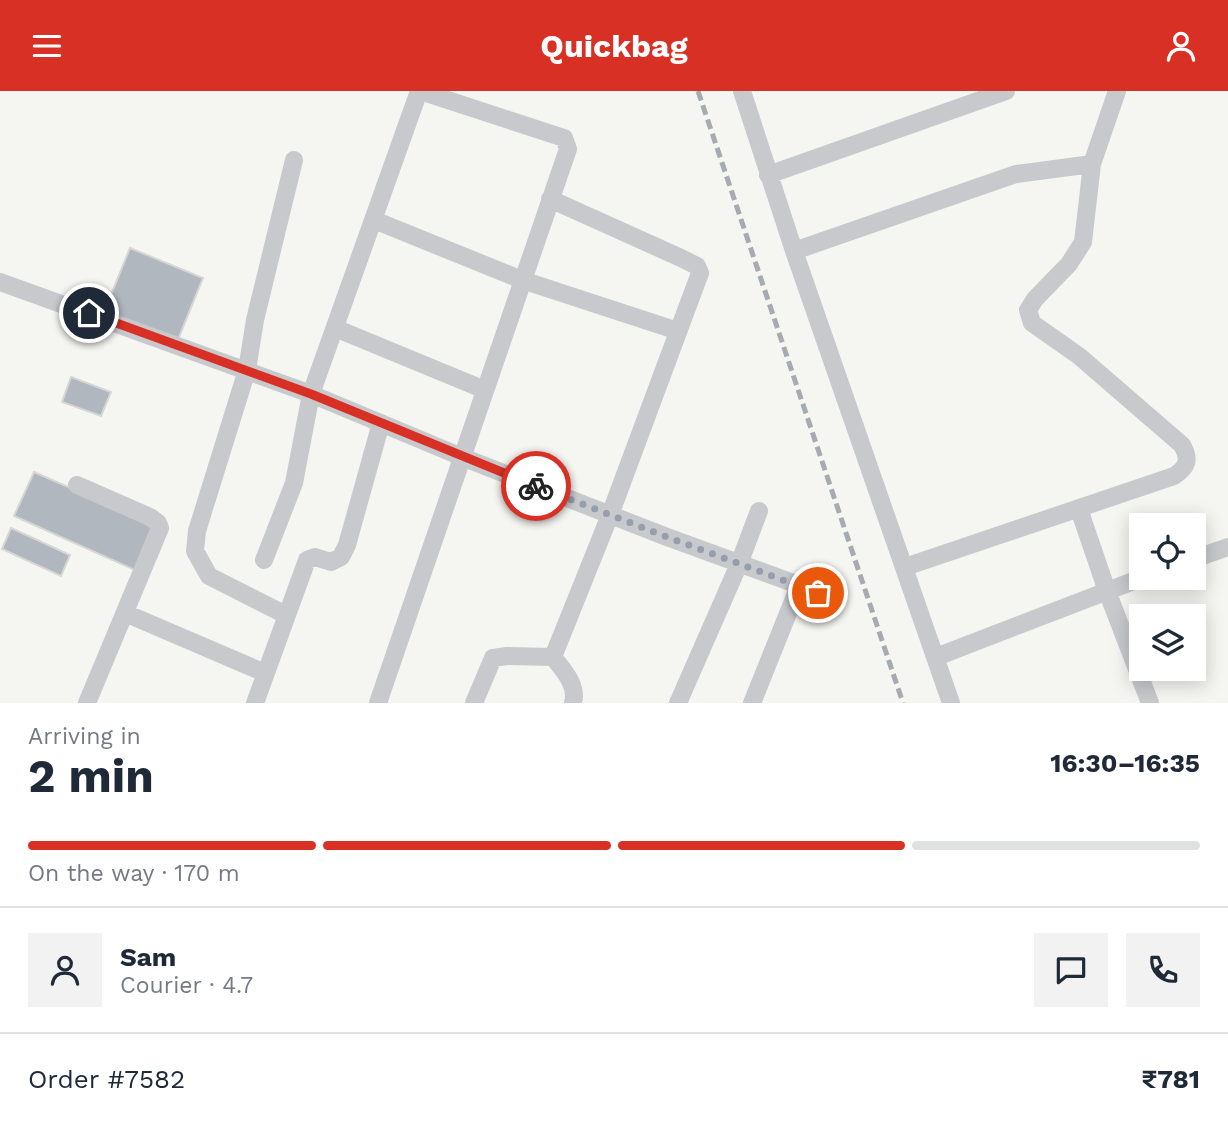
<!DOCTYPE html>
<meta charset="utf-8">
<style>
:root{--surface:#fff;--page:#f2f2f3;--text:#1f2937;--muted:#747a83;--line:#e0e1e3;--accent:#d93025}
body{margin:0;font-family:"Work Sans",sans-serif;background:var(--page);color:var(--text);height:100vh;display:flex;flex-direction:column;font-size:26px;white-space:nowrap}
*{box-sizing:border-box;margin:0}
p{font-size:23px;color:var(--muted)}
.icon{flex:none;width:38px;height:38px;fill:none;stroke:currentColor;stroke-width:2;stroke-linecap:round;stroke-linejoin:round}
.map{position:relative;height:612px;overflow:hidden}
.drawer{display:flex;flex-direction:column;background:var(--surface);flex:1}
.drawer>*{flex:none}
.tools{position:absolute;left:1129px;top:422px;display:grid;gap:14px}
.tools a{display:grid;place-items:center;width:77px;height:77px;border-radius:0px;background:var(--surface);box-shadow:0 4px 18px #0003;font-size:35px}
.pin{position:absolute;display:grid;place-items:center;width:60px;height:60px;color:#fff;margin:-30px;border:4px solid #fff;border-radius:50%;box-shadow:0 2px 7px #0007}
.courier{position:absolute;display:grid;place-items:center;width:70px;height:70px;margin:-35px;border:5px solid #d93025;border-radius:50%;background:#fff;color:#222;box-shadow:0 2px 9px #0007}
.headline em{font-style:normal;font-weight:700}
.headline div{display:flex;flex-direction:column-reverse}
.headline{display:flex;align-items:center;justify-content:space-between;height:119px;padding:0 28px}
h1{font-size:46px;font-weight:700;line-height:52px}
.bar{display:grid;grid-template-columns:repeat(4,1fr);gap:10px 7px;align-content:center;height:84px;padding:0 28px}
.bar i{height:9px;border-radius:5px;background:var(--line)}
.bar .on{background:var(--accent)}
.bar p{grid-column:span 4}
.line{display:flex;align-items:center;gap:18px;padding:0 28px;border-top:2px solid var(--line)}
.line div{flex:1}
.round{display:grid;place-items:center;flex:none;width:74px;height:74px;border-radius:0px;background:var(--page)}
header{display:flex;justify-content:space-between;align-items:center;height:91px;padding:0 28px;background:var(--accent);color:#fff;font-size:32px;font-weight:700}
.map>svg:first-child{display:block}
.building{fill:#b1b7be;stroke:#d6d7d4;stroke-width:2}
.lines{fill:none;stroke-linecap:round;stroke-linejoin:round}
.minor{stroke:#c7c9cd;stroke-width:18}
.rail{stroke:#a6aab1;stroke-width:5;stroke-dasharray:10 5;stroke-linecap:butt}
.done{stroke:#959eab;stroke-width:7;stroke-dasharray:0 12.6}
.route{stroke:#d93025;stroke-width:9}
</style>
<header><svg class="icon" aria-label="menu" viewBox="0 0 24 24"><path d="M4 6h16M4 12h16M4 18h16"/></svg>Quickbag<svg class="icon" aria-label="person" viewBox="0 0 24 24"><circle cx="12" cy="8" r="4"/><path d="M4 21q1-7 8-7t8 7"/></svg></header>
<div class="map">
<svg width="1228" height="612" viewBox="0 0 1228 612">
<rect width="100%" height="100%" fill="#f5f6f1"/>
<path class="building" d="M130,157l73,30 -26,64 -73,-30z
M71,286l40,15 -10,24 -39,-14z
M34,381l123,54 -20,45 -123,-55z
M11,437l59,27 -9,21 -59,-27z"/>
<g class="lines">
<path class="minor" d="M742,0l52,160 157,452
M768,84l238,-84
M550,108l131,59 16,8 3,7 -90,242 -57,142
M374,129l148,60 156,51
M794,160l222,-77 76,-10
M0,191l311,112 151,63 205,80 170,62
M335,237l150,62
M77,394l73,32 8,6 2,5 -73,175
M1079,418l28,82 43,112
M1194,468l34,-12
M264,469l30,-77 17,-89 108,-303
M905,476l269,-91c14,-9 16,-17 8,-31l-103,-89 -47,-33 -4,-13 7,-11 34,-35 14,-22 9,-78 25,-73
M125,522l140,60
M286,524l-77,-39 -14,-25 2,-20 50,-161 8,-50 39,-160
M936,566l208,-80
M255,612l52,-143 8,-3 16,5 10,-5 6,-12 34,-122
M378,612l190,-554 -4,-11 -144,-47
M474,612l19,-45 14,-2 46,1c10,13 25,28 20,46
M678,612l61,-139 20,-53
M752,612l47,-117"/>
<path class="rail" d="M698,0l205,612"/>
</g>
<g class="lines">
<path class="done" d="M536,395l131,51 151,56"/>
<path class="route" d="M89,222l222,81 225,92"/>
</g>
</svg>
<div class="tools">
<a><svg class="icon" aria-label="locate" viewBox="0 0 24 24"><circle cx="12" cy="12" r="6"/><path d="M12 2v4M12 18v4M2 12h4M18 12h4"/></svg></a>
<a><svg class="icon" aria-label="layers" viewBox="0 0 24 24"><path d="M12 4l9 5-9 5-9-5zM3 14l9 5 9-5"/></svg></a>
</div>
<div class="pin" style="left:818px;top:502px;background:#ea580c"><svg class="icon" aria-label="bag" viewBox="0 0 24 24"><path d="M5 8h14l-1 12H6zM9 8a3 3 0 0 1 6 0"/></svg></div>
<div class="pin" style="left:89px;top:222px;background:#1f2937"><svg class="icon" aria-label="home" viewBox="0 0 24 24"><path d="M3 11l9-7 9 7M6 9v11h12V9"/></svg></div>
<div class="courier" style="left:536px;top:395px"><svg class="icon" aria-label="bike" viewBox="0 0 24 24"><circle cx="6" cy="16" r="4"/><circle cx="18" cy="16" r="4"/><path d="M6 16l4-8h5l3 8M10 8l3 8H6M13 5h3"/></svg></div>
</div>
<section class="drawer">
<div class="headline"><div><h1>2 min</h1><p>Arriving in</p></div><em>16:30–16:35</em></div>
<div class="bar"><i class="on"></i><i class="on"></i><i class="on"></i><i></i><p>On the way · 170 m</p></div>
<div class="line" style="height:126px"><a class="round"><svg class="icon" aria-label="person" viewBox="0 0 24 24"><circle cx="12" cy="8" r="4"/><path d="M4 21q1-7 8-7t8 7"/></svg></a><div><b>Sam</b><p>Courier · 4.7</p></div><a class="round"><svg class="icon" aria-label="chat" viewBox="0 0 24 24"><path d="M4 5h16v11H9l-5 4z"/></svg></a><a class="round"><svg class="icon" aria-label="phone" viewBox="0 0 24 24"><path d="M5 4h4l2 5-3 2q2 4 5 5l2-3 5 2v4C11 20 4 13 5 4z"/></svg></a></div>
<div class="line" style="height:91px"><div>Order #7582</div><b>₹781</b></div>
</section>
